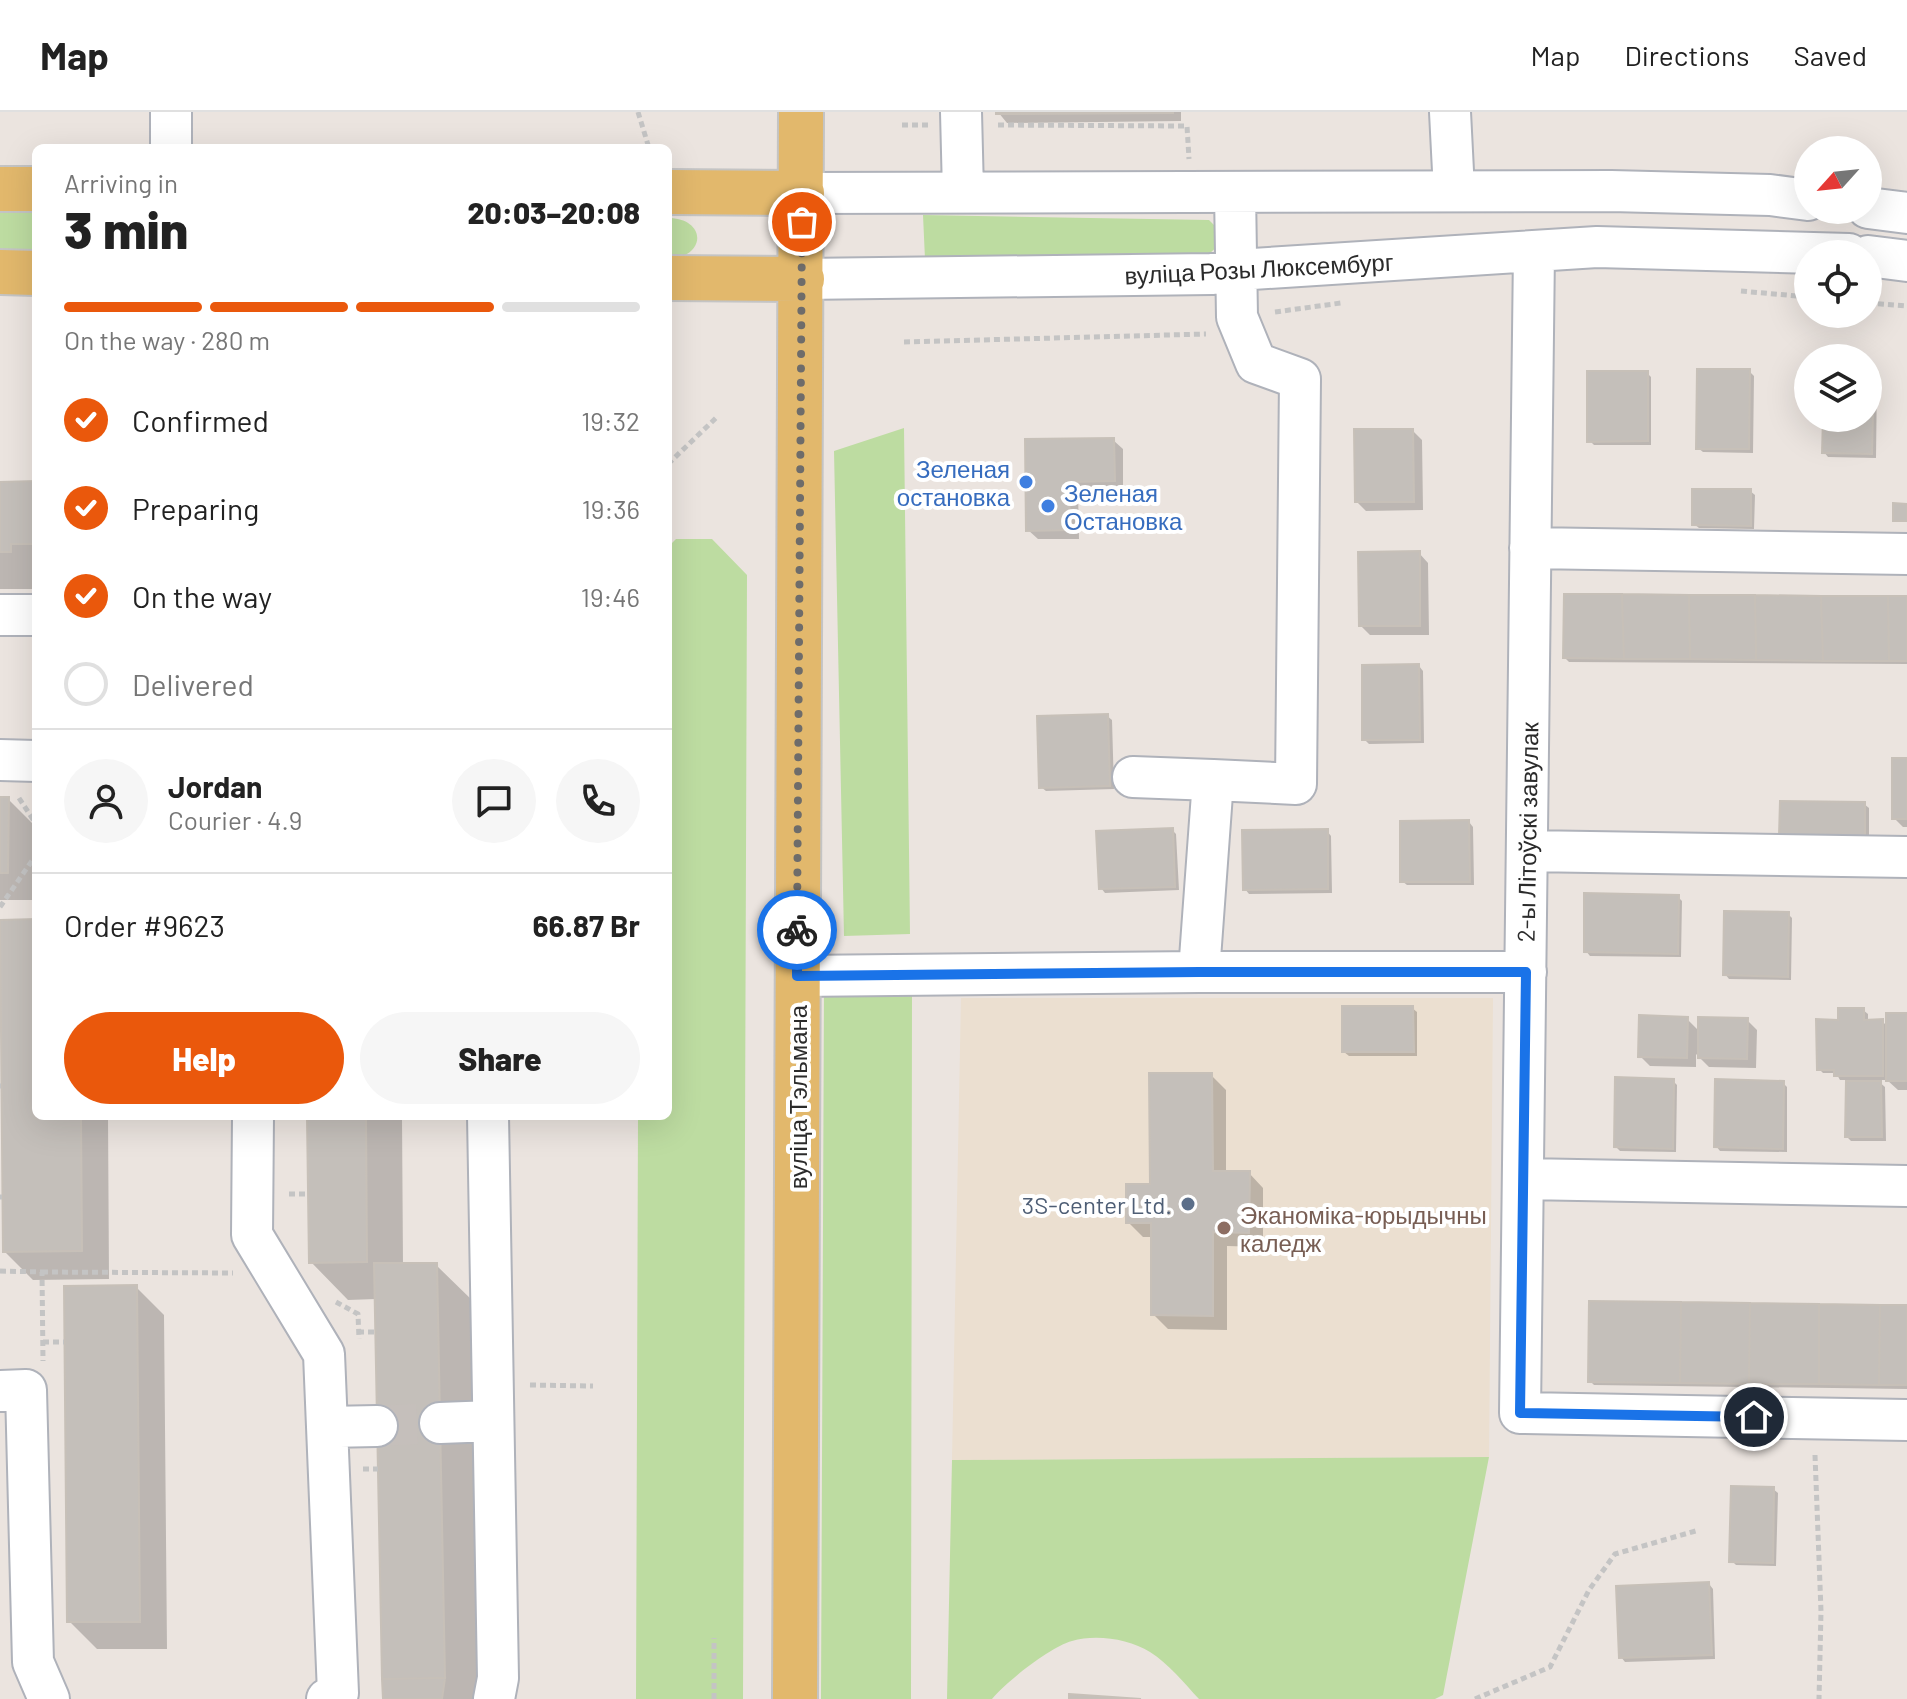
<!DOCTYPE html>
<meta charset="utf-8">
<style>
:root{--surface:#fff;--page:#f6f6f6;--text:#222;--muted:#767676;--line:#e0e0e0;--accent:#ea580c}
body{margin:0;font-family:Barlow,sans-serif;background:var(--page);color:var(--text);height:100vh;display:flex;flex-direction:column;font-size:30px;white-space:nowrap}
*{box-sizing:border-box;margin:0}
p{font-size:26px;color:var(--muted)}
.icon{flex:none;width:44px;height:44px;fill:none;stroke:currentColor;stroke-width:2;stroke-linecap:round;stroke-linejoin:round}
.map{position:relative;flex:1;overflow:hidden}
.panel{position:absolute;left:32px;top:32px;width:640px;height:976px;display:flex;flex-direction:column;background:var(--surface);border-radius:12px;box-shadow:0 8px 32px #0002}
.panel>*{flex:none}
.needle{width:52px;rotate:243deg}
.buttons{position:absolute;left:1794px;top:24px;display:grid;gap:16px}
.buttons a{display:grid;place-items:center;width:88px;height:88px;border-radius:50%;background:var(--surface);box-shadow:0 8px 32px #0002;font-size:40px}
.pin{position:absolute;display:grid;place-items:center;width:68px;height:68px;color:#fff;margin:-34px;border:4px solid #fff;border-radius:50%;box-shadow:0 2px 8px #0007}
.courier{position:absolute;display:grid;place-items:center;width:80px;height:80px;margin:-40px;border:6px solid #1a73e8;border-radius:50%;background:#fff;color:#222;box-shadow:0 2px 10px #0007}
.overview em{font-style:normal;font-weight:800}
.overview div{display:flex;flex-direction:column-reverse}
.overview{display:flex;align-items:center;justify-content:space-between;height:136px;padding:0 32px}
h1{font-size:52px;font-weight:800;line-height:60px}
.bar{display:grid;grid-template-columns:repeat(4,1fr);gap:12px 8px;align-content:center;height:96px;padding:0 32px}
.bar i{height:10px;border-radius:6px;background:var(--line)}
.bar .on{background:var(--accent)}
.bar p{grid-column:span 4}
.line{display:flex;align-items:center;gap:20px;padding:0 32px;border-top:2px solid var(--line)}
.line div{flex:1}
.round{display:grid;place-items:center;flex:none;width:84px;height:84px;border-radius:42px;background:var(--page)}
ol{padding:0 32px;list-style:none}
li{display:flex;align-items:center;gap:24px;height:88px}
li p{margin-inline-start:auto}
li .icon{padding:8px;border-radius:50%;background:var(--accent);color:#fff;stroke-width:4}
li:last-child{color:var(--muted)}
li i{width:44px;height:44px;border:4px solid var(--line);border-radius:50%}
.action{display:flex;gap:16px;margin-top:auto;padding:16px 32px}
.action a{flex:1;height:92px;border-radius:48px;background:var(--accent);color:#fff;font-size:32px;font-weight:800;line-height:92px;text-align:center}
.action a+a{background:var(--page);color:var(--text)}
header{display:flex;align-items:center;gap:48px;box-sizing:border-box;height:112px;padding:0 40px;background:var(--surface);border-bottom:2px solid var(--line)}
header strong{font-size:38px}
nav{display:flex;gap:44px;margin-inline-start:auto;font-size:28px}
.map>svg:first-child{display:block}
.education{fill:#ebdfd0}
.green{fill:#bddca1}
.shadow{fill:#0003}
.building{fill:#c4bfba;stroke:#c7c0b8;stroke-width:2}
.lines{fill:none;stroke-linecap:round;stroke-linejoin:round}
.minor-tunnel{stroke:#c5bfbb;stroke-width:40;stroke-dasharray:40 20;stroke-linecap:butt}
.minor-casing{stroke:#afb2ba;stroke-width:44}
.major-casing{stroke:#c4c4c4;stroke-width:48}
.path{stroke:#c4c4c4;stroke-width:5;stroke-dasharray:6 4;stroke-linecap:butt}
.minor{stroke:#fff;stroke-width:40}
.major{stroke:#e2b86c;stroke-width:44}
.done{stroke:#6e6c6a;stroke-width:8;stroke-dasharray:0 14.4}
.route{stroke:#1a73e8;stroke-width:10}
.shop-dot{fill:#3f7fe0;stroke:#fff;stroke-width:3}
.service-dot{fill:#5c6f8a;stroke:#fff;stroke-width:3}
.education-dot{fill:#8d6e63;stroke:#fff;stroke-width:3}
.labels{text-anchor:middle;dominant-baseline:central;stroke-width:8;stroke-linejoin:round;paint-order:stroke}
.street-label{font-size:24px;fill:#2b2b2b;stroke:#fff}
.shop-label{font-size:24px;fill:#366cbe;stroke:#fff;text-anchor:end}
.service-label{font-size:24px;fill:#4e5e75;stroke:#fff;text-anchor:end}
.education-label{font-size:24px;fill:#785e54;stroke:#fff;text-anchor:start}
</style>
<header>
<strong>Map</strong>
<nav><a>Map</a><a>Directions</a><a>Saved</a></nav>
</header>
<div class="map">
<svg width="1907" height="1587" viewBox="0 0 1907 1587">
<rect width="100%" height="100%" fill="#ebe4df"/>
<path class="education" d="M961,886h532l-4,459 -537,3z"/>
<path class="green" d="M0,99h36v42h-36z
M923,103l286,5 12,12v11l-12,11 -284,5z
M668,106c37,0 41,37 0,42z
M904,316l6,506 -66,2 -10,-485z
M676,427h36l35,36 -4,1124h-107l2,-583h30v-569z
M824,879h88l-1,708h-90z
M1489,1345l-46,238 -8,4h-236c-15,-16 -30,-35 -49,-47 -21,-13 -54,-18 -78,-11 -22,6 -66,41 -80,58h-45l5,-239z"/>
<path class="shadow" d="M998,0h183v9l-174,2z
M1749,259l5,5 -1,77 -50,-1 -5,-4z
M1647,261l4,4v68h-57l-4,-4z
M1868,261h5l4,4 -1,81 -48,-1 -4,-5 1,-34h43z
M1413,319l9,9 1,70 -57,1 -10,-10z
M1113,328l10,9v41l-45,1 1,48h-41l-10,-9 -1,-89z
M36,371v106h-36v-105z
M1750,379l5,4 -1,34 -55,-1 -5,-4z
M1419,441l9,10 1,72h-59l-9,-9z
M1907,486v66l-338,-2 -4,-4z
M1419,554l4,5 1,72 -55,1 -5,-5z
M1107,604l5,4 2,69 -68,2 -5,-4z
M1907,648v67h-4l-9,-9z
M0,687h8l28,28 -1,73h-35z
M1864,692l5,4v32l-83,-1z
M1469,710l4,5 1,58h-67l-5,-4z
M1172,718l4,4 3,56 -74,3 -4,-5z
M1327,719l4,5 1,57 -83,1 -4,-5z
M1678,785l4,4 -1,56 -91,-1 -4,-5z
M1788,802l4,4 -1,62 -62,-1 -4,-5z
M36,809v195h72l1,163 -76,1 -28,-28z
M1412,896l5,4v44h-68l-5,-4z
M1863,898l5,4v8l14,-1 6,6 19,-12v75h-9l-11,-10h-10l8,7 1,54h-35l-4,-4 1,-57h-8l-4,-7h-13l-4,-4 21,-47z
M1687,907l13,13 47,-12 10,10 -1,38 -47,-1 -13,-13v13l-46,-1 -10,-10z
M1211,963l15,15v83h23l14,15v59l-36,-1v84l-59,-1 -15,-15v-77h-10l-15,-15 24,-36z
M1673,969l4,4 -1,67 -56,-1 -4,-4z
M1783,971l4,4v65l-67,-1 -4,-5z
M309,1004h93l1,149h33l38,37 7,397h-96l-9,-400 -28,1 -37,-38z
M136,1175l28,28 3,334h-70l-28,-28z
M1907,1195v82l-313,-4 -4,-4z
M1773,1377l5,4 -2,73 -40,-1 -4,-4z
M1709,1472l4,5 2,70 -90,3 -4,-5z"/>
<path class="building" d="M996,0h177v1l-177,1z
M1697,257h53l-1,80h-53z
M1587,259h61v70l-61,1z
M1868,259h6l-2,83 -50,-1 1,-35h45z
M1354,317h59l1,73h-59z
M1114,326l1,43 -46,1 1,48 -44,1 -1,-92z
M36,369v63h-25v8h-11v-70z
M1692,377h59v37l-59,-1z
M1893,391l14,1v17h-14z
M1420,439v75h-61l-1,-74z
M1564,482h58l2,65 -61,-1z
M1622,482l67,1 1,64h-66z
M1689,483h66l1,65 -66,-1z
M1755,483l66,1 2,65 -67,-1z
M1821,484h67l1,65h-66z
M1888,484h19v65h-18z
M1419,552l1,76h-58v-75z
M1108,602l2,72 -71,2 -2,-72z
M1892,646h15v61h-15z
M0,685h9l-1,76h-8z
M1780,689l85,1v34h-86z
M1469,708l1,62h-70v-61z
M1173,716l2,59 -76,2 -3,-58z
M1328,717v60l-85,1 -1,-60z
M1584,781l95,2 -1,59 -94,-2z
M1724,799l65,1 -1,65 -65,-2z
M36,807v197h45l1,135 -79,1 -3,-332z
M1342,894h71l1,46h-72z
M1838,896h26v12l19,-1v57h-49v-6h-17l-1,-51 22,1z
M1886,901h21v68h-21z
M1639,903l49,2 -1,41 -49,-1z
M1698,905l50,1 -1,41 -49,-1z
M1149,961h63l1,98h37l-1,62 -36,-1v84l-62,-1v-92h-25v-39h24z
M1615,965l59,2 -1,70 -59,-2z
M1715,967l69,2 -1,68 -69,-2z
M1846,969h35l1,56h-37z
M307,1004h59l1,146 -58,1z
M374,1151h63l8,415 -63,1z
M137,1173l3,337h-73l-3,-336z
M1589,1189l92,1 -1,81 -92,-1z
M1681,1190l69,1 -1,81 -69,-1z
M1750,1191l69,1v80h-70z
M1819,1192l61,1 -1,80 -60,-1z
M1880,1193h27v80h-28z
M1731,1374l43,1 -1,76 -44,-1z
M1709,1470l3,73 -93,3 -3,-72z
M445,1566l-3,21h-59l-1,-20z
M1069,1582l72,5h-72z"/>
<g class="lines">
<path class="minor-tunnel" d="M377,1314l63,-3"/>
<g class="minor-casing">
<path id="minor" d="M961,0l2,80
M1450,0l4,79
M171,36v-36
M1235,80l2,125 19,46 44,16 -4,405 -83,-4 -14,192h327
M802,81l809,-2 159,4 38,5
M1868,96l39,5
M1534,139l-14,1162 387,7
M1868,144l39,5
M802,167l410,-5 25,-4 360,-23 252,7
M1530,436l377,6
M0,503h36
M0,648l36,1
M1133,665l80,3
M1527,739l380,6
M797,864l402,-4
M253,1004l-1,119 72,119 14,339 -11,6
M488,1004l10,562 -4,21
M1523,1067l384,7
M0,1279l26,-1 7,272 16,37
M440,1311l53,-2
M327,1315l50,-1"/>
</g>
<g class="major-casing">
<path id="major" d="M0,77h36
M668,80l134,1
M0,160l36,1
M668,166l134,1
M795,1587l6,-1587"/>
</g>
<path class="path" d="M638,0l11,36
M902,13h26
M998,13l189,1 2,33
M1741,179l67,6
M1868,191l39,3
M1275,200l66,-9
M904,230l302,-8
M668,352l49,-47
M19,686l17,26
M0,795l36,-52
M0,974h1
M289,1082h19
M0,1085h2
M0,1159l42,1 1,89
M42,1160l191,1
M336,1190l22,12 1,25
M358,1220h17
M43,1230h21
M530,1273l63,1
M1815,1343l6,156 -2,88
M363,1357h15
M714,1587v-61
M1475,1587l75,-32 39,-77 26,-36 84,-24"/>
<use href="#minor" class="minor"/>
<use href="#major" class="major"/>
</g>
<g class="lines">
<path class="done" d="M797,818l5,-708"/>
<path class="route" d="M797,818v46l402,-4h327l-6,441 234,4"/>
</g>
<g class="shop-dot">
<circle cx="1026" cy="370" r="8"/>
<circle cx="1048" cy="394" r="8"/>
</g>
<circle class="service-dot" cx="1188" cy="1092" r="8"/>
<circle class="education-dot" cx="1224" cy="1116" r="8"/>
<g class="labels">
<g class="street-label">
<text transform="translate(1259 156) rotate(-3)">вуліца Розы Люксембург</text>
<text transform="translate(1527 720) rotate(-89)">2-ы Літоўскі завулак</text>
<text transform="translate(797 985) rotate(-90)">вуліца Тэльмана</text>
</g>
<g class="shop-label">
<text x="1010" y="356">Зеленая<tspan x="1010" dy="28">остановка</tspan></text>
<text x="1064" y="380" text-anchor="start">Зеленая<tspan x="1064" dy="28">Остановка</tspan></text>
</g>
<g class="service-label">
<text x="1172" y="1092">3S-center Ltd.</text>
</g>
<g class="education-label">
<text x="1240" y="1102">Эканоміка-юрыдычны<tspan x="1240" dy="28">каледж</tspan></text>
</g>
</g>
</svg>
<div class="buttons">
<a><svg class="needle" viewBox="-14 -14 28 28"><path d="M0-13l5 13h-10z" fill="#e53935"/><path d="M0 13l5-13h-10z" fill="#767676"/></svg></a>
<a><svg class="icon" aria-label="locate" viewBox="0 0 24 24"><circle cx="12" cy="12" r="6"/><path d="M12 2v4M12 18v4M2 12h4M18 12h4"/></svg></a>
<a><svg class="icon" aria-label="layers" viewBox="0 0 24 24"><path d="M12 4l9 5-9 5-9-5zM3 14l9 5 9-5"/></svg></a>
</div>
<div class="pin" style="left:802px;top:110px;background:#ea580c"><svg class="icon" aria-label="bag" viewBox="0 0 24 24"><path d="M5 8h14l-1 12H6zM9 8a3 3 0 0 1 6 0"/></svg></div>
<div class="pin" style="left:1754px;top:1305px;background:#1f2937"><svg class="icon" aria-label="home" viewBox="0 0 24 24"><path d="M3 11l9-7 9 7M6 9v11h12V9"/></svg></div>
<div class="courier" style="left:797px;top:818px"><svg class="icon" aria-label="bike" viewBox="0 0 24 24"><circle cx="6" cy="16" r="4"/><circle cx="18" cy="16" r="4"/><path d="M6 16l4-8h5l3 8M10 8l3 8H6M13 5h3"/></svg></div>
<section class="panel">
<div class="overview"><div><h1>3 min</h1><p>Arriving in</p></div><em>20:03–20:08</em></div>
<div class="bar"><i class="on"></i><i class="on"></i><i class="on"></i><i></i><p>On the way · 280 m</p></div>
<ol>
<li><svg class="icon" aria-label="check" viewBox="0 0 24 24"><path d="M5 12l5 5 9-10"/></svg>Confirmed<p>19:32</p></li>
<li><svg class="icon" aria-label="check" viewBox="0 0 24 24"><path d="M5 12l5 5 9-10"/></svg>Preparing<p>19:36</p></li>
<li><svg class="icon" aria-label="check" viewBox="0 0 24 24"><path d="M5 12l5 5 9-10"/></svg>On the way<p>19:46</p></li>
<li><i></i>Delivered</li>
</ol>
<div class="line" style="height:144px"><a class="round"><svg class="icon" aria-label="person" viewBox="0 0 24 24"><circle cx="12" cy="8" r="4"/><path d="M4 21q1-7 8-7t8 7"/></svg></a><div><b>Jordan</b><p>Courier · 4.9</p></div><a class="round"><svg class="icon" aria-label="chat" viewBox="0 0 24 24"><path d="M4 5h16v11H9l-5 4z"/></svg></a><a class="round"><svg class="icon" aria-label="phone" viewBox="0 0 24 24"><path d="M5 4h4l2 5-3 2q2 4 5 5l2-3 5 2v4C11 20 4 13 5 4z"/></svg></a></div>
<div class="line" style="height:104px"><div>Order #9623</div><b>66.87 Br</b></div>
<div class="action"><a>Help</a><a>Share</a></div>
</section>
</div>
